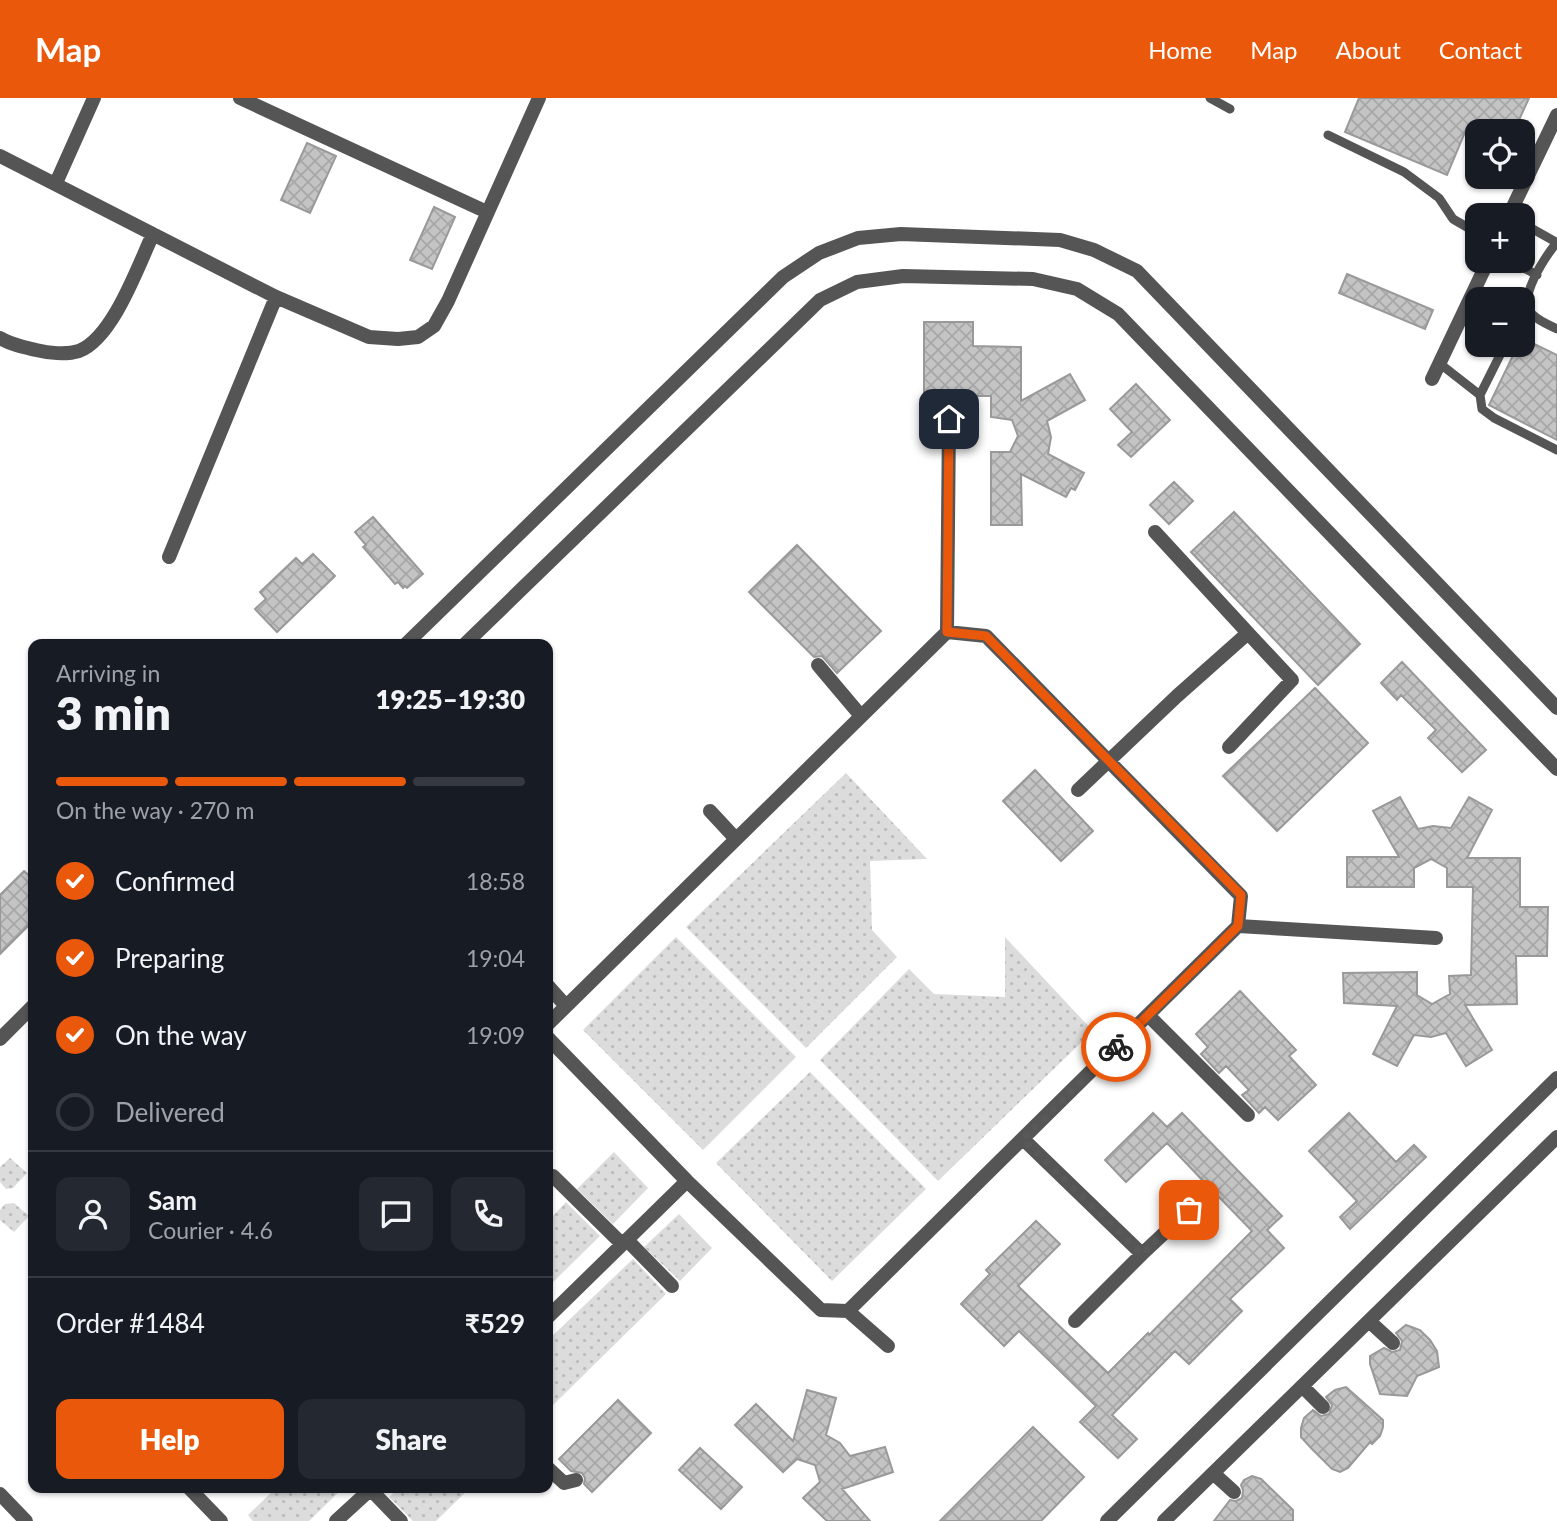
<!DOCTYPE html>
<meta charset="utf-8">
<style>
:root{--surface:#171b24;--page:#242831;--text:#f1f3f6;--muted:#9ea1a6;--line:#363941;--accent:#ea580c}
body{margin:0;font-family:Lato,sans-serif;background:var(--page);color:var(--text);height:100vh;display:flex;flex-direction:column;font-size:26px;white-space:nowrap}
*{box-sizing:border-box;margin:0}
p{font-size:23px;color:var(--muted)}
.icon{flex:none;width:38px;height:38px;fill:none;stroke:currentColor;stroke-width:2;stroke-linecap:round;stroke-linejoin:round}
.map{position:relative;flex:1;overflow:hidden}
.panel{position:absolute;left:28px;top:541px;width:525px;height:854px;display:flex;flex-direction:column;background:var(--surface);border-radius:14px;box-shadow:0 2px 5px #0004}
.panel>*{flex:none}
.tools{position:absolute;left:1465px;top:21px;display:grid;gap:14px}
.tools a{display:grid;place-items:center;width:70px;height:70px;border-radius:14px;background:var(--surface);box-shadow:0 2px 5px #0004;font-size:35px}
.pin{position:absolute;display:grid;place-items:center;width:60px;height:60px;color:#fff;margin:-30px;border-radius:14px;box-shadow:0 4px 10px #0006}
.courier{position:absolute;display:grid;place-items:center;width:70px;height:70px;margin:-35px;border:5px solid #ea580c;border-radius:50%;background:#fff;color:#222;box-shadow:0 2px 9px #0007}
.overview em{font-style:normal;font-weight:800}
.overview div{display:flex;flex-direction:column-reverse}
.overview{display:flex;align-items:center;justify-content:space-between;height:119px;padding:0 28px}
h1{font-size:46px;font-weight:800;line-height:52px}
.bar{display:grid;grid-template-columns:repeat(4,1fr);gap:10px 7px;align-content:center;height:84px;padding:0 28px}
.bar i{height:9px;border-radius:5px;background:var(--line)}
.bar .current{background:var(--accent)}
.bar p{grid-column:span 4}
.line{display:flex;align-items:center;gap:18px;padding:0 28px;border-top:2px solid var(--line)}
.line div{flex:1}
.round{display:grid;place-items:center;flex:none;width:74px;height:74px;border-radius:14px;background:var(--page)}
ol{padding:0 28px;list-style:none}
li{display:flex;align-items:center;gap:21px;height:77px}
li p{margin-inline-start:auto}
li .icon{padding:7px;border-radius:50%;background:var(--accent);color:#fff;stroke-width:4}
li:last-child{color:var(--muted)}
li i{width:38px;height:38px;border:4px solid var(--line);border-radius:50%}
.button{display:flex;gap:14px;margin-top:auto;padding:14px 28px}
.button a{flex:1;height:80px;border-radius:14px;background:var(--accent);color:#fff;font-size:28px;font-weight:800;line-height:80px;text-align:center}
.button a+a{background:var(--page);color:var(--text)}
header{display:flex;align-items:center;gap:42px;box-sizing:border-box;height:98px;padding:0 35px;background:var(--accent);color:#fff}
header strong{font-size:33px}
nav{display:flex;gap:38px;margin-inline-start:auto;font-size:24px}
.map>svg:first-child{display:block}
.grass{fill:url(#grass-dots)}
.building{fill:url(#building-cross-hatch);stroke:#999;stroke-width:2}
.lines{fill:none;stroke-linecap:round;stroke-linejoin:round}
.lane{stroke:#555;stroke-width:9}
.street{stroke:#555;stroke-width:14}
.done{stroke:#595959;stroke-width:7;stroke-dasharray:0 12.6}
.route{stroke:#ea580c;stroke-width:9}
</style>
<header>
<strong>Map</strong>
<nav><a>Home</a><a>Map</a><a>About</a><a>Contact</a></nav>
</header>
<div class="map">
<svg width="1557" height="1423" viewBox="0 0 1557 1423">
<defs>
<pattern id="grass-dots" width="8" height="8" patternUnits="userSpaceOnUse" patternTransform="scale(1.75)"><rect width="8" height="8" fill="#dcdcdc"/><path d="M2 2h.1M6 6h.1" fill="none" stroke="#bbb" stroke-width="1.8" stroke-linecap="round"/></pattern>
<pattern id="building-cross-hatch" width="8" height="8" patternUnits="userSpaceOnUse" patternTransform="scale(1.75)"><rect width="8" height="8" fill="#c4c4c4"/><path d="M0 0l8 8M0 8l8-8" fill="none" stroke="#a7a7a7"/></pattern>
</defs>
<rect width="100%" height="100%" fill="#fff"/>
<path class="grass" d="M846,675l81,86 -57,2 2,69 25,27 -91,91 -120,-121z
M676,839l120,120 -93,93 -120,-120z
M1005,839l88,94 -155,150 -118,-121 89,-91 25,25 71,3z
M810,974l116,117 -94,92 -116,-118z
M614,1054l34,36 -35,36 -36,-35z
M10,1060l17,15 -14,15 -7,1 -6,-7v-15z
M566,1104l34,34 -52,51v-66z
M14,1105l15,13 -15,16 -14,-12v-10l5,-6z
M679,1116l33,34 -32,33 -36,-34z
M633,1161l33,35 -118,116v-70z
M276,1390h67l-34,33h-56l-5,-6z
M399,1390h71l-34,33h-23l-24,-24z"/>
<path class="building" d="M1359,0h170l-15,33h-30l-16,-6 -21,50 -102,-43z
M307,45l29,13 -26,57 -29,-13z
M434,109l21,10 -23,52 -22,-9z
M1347,176l86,36 -8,19 -86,-36z
M924,224h49v24l48,1v54l49,-27 15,26 -38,21 4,16 -3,17 36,19 -9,17 -4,-2 -5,9 -45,-23 1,51h-31v-73h19l8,-16 -6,-16 -21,-3v-21h-67z
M1522,240l35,17v85l-68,-35 29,-60h4z
M1136,286l34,36 -39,37 -13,-12 14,-13 -22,-23z
M1174,384l19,19 -24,23 -19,-19z
M1234,414l126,132 -42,41 -127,-133z
M373,419l50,57 -16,14 -2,-2 -2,2 -5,-6 -3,2 -32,-37 3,-2 -11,-13z
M797,447l84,86 -44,42 -15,-17 -8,1 -65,-65z
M313,456l22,22 -58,56 -22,-23 11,-10 -6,-7 36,-34 6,6z
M1402,564l84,88 -24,22 -34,-34 8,-8 -35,-35 -4,5 -16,-17z
M1315,590l53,55 -91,88 -54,-55z
M1035,672l58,61 -32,30 -58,-60z
M1400,699l18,32 15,-3 18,2 18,-31 23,13 -25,48h53v49h28l-1,49h-31l1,48 -52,1 27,45 -26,16 -20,-33 -15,4 -17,-2 -17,31 -24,-12 24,-48 -53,-3 -1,-30 74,-1v23l15,9 18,-10 -1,-18 22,-1 2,-88h-26v-19l-16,-9 -17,9v19h-67v-30h52l-26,-46z
M24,773l9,8v42l-33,33v-59z
M1240,893l56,59 -7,6 27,29 -38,35 -13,-13 -6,6 -17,-18 7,-5 -23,-24 -7,7 -18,-19 7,-7 -12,-13z
M1153,1015l14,14 15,-14 100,103 -15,14 17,18 -54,51 12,12 -53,53 -14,-13 -63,64 25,24 -19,19 -38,-36 16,-16 -77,-75 -15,15 -43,-42 29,-30 -4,-4 50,-49 24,23 -42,42 90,87 40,-40 1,2 103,-104 -36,-37 -3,-8 -7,-2 -39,-41 -41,39 -21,-22z
M1349,1015l47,49 18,-17 12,12 -76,72 -10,-12 17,-16 -48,-50z
M1406,1227l14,5 10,10 7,11 2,16 -22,9 -10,20 -27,-2 -10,-30v-8l14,-8 8,4 8,-2 2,-9 -6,-8z
M1346,1289l37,33v7l-3,9 -8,8 -2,-2 -22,26 -8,4 -8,-3 -20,-20 -11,-12v-9l3,-10 9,-8 8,6 8,-2 3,-9 -6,-8 9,-7z
M807,1292l29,8 -10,37 14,8 10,13 35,-9 8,25 -51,17 28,32h-43l-24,-23 17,-16 -5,-17 -18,-6 -14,13 -48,-47 21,-21 37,37z
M618,1302l33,33 -59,59 -8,-8 1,-6 -3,-5 -11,-2 -12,-12z
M1033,1329l51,50 -43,44h-101z
M700,1350l42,39 -21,22 -42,-39z
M1252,1378l9,3 32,31v11h-79l16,-21 6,1 6,-3 1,-8 -2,-5 3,-5z"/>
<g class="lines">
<path class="lane" d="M1210,0l20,11
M1328,37l76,37 35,26 14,21 24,14
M1522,125l34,19
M1557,144c-11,14 -42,58 -24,73 6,6 16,10 24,14
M1511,163l26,14
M1505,247l-25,50 2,14 12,9 63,32
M1439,265l41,32"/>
<path class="street" d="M240,0l247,114
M0,58l276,141 93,40 29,2 20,-2 16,-11 14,-25 91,-203
M56,85l38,-85
M1509,117l48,-100
M0,240c12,7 23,9 36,12 12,3 30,5 43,1 34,-13 59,-85 74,-117
M1432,281l56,-118
M169,459l107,-260
M947,534l2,-213
M406,546l377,-367 36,-24 39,-15 43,-4 159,6 34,10 43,21 420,437
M465,546l355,-344 37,-18 46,-6 130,3 44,10 41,25 439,455
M818,567l43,51
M1229,649l63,-67 -44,-47
M1078,692l99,-94 71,-63 -93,-101
M710,713l26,28
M1238,828l198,12
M548,888l18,20
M1148,917l100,100
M548,926l399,-392 39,4 255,260 -3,30 -390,385 -27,-1 -134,-129 -139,-143
M0,941l33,-33
M1023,1041l119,115 -67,67
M553,1078l69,68
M627,1142l45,46
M1142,1156l65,-61
M848,1213l40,35
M548,1219l139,-136
M1369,1223l24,22
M1302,1288l21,21
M548,1370l16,15 12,-3
M1213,1375l21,19
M189,1390l32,33
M370,1391l31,32
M0,1396l26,27
M336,1423l36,-33
M1107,1423l450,-443
M1164,1423l393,-384"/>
</g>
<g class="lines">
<path class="done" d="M1116,949l-93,92 119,115 47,-44"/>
<path class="route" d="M949,321l-2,213 39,4 255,259 -3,31 -122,121"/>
</g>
</svg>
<div class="tools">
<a><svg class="icon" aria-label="locate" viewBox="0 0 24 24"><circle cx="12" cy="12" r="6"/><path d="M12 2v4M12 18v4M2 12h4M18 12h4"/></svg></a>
<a>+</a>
<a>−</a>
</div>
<div class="pin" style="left:1189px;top:1112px;background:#ea580c"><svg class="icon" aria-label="bag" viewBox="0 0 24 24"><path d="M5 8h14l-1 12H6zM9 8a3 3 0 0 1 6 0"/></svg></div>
<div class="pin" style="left:949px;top:321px;background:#1f2937"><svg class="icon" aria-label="home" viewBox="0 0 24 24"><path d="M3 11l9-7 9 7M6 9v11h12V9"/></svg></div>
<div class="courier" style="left:1116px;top:949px"><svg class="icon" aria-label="bike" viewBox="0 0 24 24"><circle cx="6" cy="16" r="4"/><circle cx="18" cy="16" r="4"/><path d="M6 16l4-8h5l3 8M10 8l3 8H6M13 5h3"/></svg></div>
<section class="panel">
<div class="overview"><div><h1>3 min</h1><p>Arriving in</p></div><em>19:25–19:30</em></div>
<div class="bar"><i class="current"></i><i class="current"></i><i class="current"></i><i></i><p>On the way · 270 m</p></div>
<ol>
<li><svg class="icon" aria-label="check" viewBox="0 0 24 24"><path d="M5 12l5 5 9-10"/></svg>Confirmed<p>18:58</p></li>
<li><svg class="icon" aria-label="check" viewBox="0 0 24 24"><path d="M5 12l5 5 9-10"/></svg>Preparing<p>19:04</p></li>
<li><svg class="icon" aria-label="check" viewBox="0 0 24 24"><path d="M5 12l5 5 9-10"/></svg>On the way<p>19:09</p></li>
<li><i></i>Delivered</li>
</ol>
<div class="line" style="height:126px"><a class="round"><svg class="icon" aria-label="person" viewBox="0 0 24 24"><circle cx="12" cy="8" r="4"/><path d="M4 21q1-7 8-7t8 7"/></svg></a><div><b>Sam</b><p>Courier · 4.6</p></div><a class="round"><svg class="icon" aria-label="chat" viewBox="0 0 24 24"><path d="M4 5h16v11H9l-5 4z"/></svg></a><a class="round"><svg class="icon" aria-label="phone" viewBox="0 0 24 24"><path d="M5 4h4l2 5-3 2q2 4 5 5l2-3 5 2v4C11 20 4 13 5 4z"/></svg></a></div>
<div class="line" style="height:91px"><div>Order #1484</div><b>₹529</b></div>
<div class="button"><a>Help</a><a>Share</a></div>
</section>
</div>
